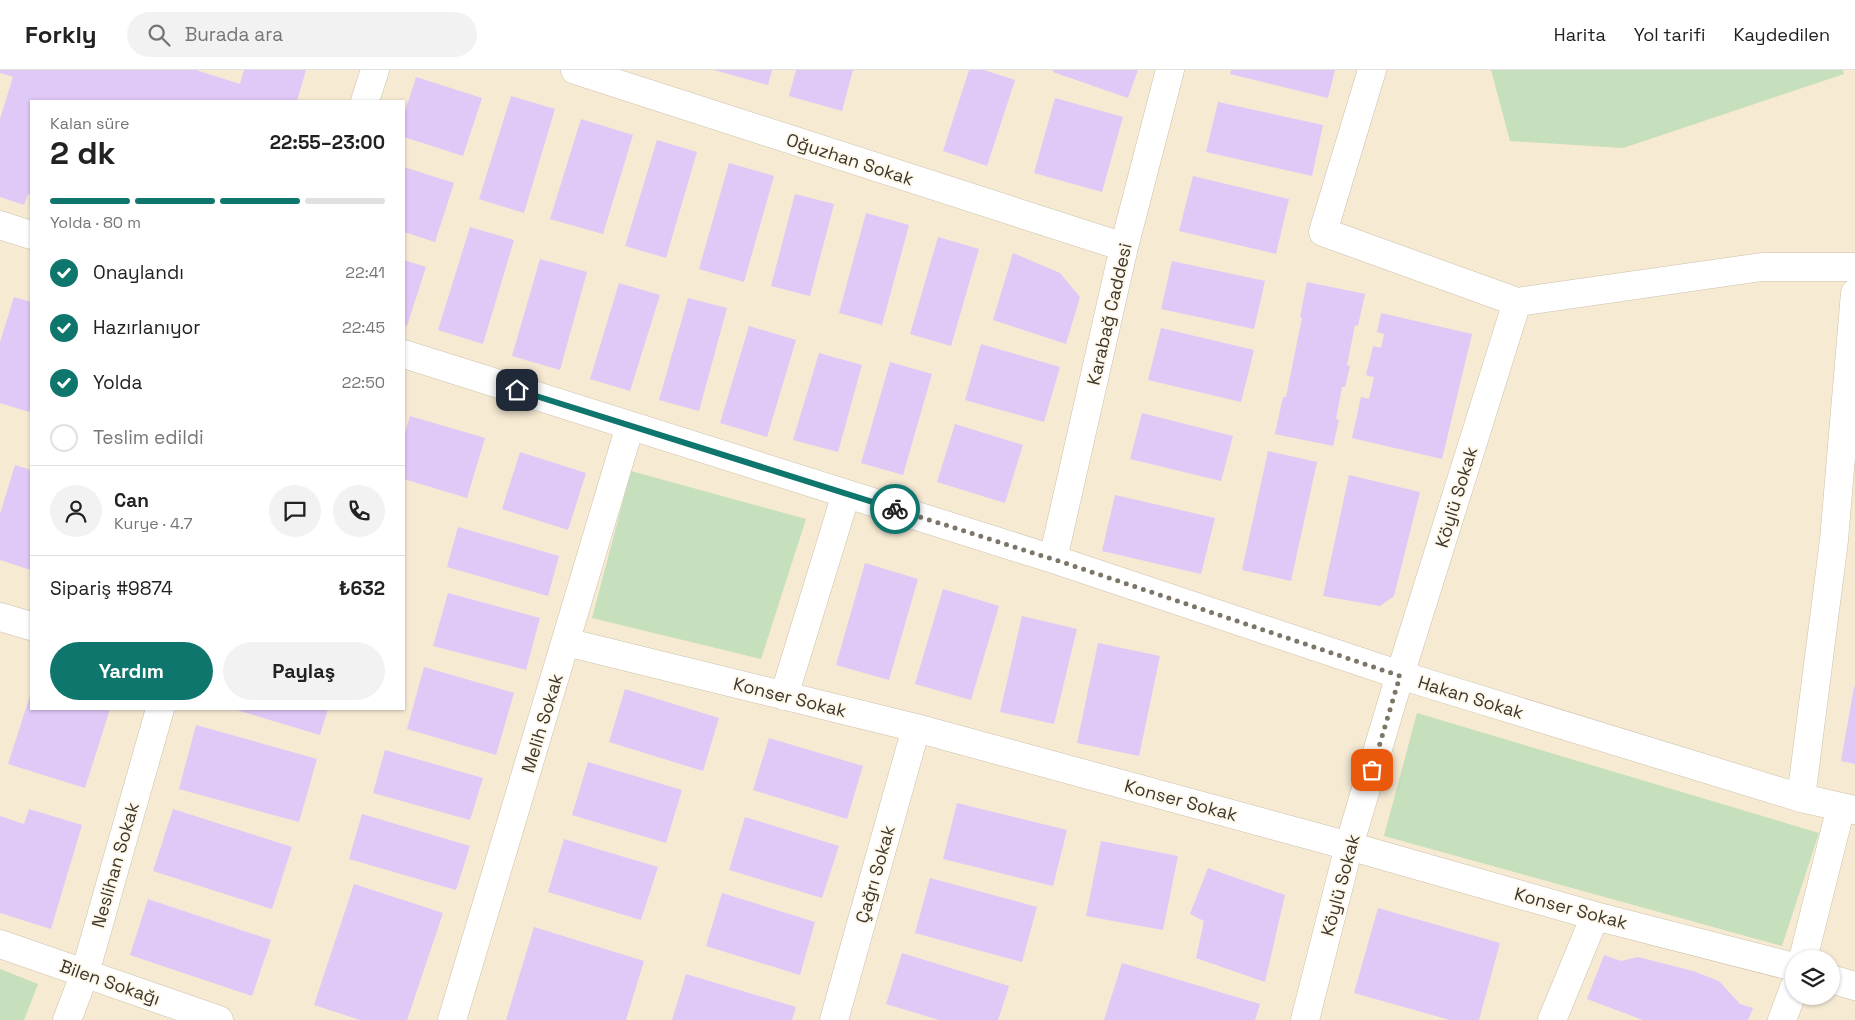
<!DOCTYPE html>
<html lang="tr">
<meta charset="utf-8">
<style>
:root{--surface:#fff;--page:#f2f2f2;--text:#222;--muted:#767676;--line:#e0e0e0;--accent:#0f766e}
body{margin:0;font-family:"Space Grotesk",sans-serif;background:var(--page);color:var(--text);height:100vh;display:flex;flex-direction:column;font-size:19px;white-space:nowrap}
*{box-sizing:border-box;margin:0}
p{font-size:16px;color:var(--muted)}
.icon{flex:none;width:28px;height:28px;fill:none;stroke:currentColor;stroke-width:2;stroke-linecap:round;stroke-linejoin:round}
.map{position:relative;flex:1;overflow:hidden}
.panel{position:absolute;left:30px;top:30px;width:375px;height:610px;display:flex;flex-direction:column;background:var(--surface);border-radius:0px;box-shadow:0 1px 4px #0004}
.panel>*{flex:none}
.fabs{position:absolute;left:1785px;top:880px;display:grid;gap:10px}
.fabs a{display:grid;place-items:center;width:55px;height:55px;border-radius:50%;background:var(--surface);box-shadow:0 1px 4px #0004;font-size:25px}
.pin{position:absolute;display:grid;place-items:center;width:42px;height:42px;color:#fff;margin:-21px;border-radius:10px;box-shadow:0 2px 8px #0006}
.courier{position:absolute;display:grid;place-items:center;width:50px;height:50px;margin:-25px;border:4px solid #0f766e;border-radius:50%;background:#fff;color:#222;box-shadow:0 1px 6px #0007}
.summary em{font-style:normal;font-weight:600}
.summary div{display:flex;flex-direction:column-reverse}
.summary{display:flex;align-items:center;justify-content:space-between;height:85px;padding:0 20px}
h1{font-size:32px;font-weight:600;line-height:38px}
.bar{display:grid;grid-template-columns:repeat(4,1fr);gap:8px 5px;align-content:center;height:60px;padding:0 20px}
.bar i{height:6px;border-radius:4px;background:var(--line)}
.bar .on{background:var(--accent)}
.bar p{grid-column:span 4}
.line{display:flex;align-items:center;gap:12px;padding:0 20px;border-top:1px solid var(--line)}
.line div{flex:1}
.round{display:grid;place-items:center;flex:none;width:52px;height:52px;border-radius:26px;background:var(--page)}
ol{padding:0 20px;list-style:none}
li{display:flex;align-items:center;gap:15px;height:55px}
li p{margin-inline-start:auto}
li .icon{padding:5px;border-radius:50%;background:var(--accent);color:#fff;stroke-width:4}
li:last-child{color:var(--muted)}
li i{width:28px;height:28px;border:2px solid var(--line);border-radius:50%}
.button{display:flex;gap:10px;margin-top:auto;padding:10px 20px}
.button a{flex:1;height:58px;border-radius:30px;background:var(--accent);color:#fff;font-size:20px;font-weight:600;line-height:58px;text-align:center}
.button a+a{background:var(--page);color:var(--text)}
header{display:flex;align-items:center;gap:30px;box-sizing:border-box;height:70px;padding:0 25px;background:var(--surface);border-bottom:1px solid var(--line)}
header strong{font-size:24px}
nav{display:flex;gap:28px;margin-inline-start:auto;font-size:18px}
.search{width:350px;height:45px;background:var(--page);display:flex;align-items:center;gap:12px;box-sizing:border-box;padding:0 18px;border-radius:28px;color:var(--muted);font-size:19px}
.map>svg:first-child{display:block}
.green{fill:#c6dfbd}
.building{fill:#e0c8f7}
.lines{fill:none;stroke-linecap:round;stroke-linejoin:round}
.minor-casing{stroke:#ccc0aa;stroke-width:29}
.minor{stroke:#fff;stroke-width:28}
.done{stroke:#7d7668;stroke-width:5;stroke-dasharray:0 9}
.route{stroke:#0f766e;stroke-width:6}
.labels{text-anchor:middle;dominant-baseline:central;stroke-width:4;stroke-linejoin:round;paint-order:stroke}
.street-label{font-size:18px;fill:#3c372e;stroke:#fff8ea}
</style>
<header>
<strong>Forkly</strong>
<div class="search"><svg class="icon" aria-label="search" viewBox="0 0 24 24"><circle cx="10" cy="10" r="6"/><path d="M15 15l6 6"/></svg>Burada ara</div>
<nav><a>Harita</a><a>Yol tarifi</a><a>Kaydedilen</a></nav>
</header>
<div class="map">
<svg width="1855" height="950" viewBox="0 0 1855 950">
<rect width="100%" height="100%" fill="#f6ead3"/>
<path class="green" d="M1491,0h352l1,4 -221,74 -113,-7z
M631,401l175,48 -45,140 -169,-41z
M1417,643l402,120 -37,113 -398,-110z
M0,899l38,15 -14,36h-24z"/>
<path class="building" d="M0,0h196l44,14 4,-14h62l-9,31h-266v94l-3,-1 -4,11 -24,-8v-78l13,-42 -13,-4z
M714,0h58l-4,15z
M796,0h57l-11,41 -53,-15z
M969,0h15l31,10 -28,86 -44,-15z
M1053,0h85l-10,28 -75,-26z
M1231,0h104l-7,28 -98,-24z
M416,7l66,21 -19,58 -59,-19v-22z
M511,26l44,13 -31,104 -45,-14z
M1055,28l68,19 -21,75 -68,-19z
M1218,32l105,23 -11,51 -106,-24z
M581,49l52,16 -30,99 -53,-15z
M657,70l40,12 -31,106 -41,-12z
M729,93l45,13 -30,106 -45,-13z
M404,97l50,16 -19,59 -31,-10z
M1193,106l96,23 -13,55 -97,-23z
M795,124l39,10 -24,92 -39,-10z
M866,143l43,12 -27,100 -43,-12z
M470,157l44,13 -31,104 -45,-14z
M938,167l41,12 -28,97 -41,-12z
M1013,183l47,20 20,24 -14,47 -73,-24z
M540,189l47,13 -27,98 -48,-14z
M404,190l22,7 -19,59 -3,-1z
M1172,191l93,20 -11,48 -93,-20z
M1307,212l58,12 -7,32 -3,-1 -8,40 3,1 -5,21h-3l-6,32 3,1 -6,26 -58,-12 8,-37h3l16,-79 -2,-1z
M619,213l41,12 -30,96 -40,-12z
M14,227l17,5v103l-2,7 -29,-9v-61z
M688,228l39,10 -28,103 -40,-11z
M1381,243l91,21 -30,125 -90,-21 9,-41 8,2 5,-22 -8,-2 7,-29 8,2 3,-14 -7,-2z
M749,256l47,14 -29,97 -47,-14z
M1161,258l93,22 -13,52 -93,-22z
M981,274l79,23 -16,55 -79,-22z
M819,283l43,12 -24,87 -45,-12z
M890,292l42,12 -29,101 -42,-12z
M1142,343l91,23 -12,45 -91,-22z
M410,346l75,22 -18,60 -63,-19v-43z
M955,354l68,21 -18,58 -68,-21z
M1268,381l49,11 -26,119 -49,-11z
M520,382l66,21 -18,57 -66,-21z
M15,395l16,5v100l-31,-10v-46z
M1349,405l71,17 -26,104 -14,10 -57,-10z
M1115,425l100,23 -14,56 -99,-23z
M458,457l101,29 -11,40 -101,-29z
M865,493l53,16 -29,101 -53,-15z
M943,519l56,17 -28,94 -56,-16z
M448,523l92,25 -14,52 -93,-24z
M1022,546l55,13 -23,95 -54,-12z
M1098,573l62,13 -21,100 -62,-13z
M424,597l90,26 -18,62 -89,-26z
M1854,617h1v77l-14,-3z
M625,619l94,29 -16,53 -94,-29z
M31,623v16h79l-25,79 -77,-24z
M233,639h95l-8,26z
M196,655l121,34 -18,63 -120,-33z
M769,668l94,28 -16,53 -94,-29z
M385,680l98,28 -13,42 -97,-27z
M588,692l94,28 -16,53 -94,-28z
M957,733l110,27 -14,56 -110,-27z
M29,739l53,16 -31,104 -51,-16v-97l24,8z
M173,739l119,38 -20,62 -119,-38z
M362,744l108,32 -14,44 -107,-31z
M745,747l94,29 -17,52 -93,-28z
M564,769l94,28 -17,53 -93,-28z
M1101,771l77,15 -15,74 -77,-14z
M1208,798l77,27 -20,87 -69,-24 8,-37 -14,-7z
M930,808l107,29 -15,55 -107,-29z
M354,814l89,29 -36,107h-47l-46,-15z
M722,823l93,29 -15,53 -94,-29z
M148,829l123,41 -19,56 -122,-41z
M1378,838l122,35 -21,77h-29l-96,-27z
M534,857l110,34 -18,59h-120z
M902,883l107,33 -11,34h-59l-53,-16z
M1604,885l17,6 17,-4 55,14 26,10 21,23 13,4 -5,12h-105l-56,-21z
M1122,893l138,41 -5,16h-151z
M686,904l110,33 -4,13h-120z"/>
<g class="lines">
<g class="minor-casing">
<path id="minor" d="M575,0l549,177
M1372,0l-49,162 194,70
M365,31l10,-31
M0,155l31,10
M404,284l649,205 347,116 401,123 54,12
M1053,489l71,-312 46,-177
M0,547l31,9
M566,572l350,86 433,118 246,70 199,51
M784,626l62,-202
M1801,728l33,-258 21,-247
M0,874l219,76
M1803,889l38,-152
M1831,909l24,7
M67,950l18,-47 75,-264
M452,950l178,-594
M834,950l82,-292
M1305,950l44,-174 51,-171 117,-373 245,-35h93
M1552,950l43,-104
M1782,950l12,-32"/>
</g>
<use href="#minor" class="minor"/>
</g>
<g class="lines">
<path class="done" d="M895,439l176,56 329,111 -28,94"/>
<path class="route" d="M517,320l378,119"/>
</g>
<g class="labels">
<g class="street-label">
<text transform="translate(850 89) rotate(18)">Oğuzhan Sokak</text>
<text transform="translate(1109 244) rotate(-77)">Karabağ Caddesi</text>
<text transform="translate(1456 427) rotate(-73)">Köylü Sokak</text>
<text transform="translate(790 627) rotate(14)">Konser Sokak</text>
<text transform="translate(1471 627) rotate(17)">Hakan Sokak</text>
<text transform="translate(542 653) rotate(-73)">Melih Sokak</text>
<text transform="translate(1181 730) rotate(15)">Konser Sokak</text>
<text transform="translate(115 795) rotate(-74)">Neslihan Sokak</text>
<text transform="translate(875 804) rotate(-74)">Çağrı Sokak</text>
<text transform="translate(1340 815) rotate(-75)">Köylü Sokak</text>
<text transform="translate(1571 838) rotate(15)">Konser Sokak</text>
<text transform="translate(110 912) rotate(19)">Bilen Sokağı</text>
</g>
</g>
</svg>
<div class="fabs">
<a><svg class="icon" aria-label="layers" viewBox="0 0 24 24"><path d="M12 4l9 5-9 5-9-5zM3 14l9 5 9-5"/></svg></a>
</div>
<div class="pin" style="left:1372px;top:700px;background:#ea580c"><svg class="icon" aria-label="bag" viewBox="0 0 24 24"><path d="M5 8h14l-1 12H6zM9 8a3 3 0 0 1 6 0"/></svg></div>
<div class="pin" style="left:517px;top:320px;background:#1f2937"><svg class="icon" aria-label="home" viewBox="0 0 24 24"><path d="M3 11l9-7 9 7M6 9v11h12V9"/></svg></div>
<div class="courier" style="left:895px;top:439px"><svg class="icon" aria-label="bike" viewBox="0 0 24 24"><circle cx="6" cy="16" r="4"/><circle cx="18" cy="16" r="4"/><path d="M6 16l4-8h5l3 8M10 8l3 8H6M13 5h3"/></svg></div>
<section class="panel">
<div class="summary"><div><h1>2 dk</h1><p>Kalan süre</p></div><em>22:55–23:00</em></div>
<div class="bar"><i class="on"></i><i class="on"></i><i class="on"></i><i></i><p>Yolda · 80 m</p></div>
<ol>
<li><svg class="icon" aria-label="check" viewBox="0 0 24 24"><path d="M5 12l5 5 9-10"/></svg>Onaylandı<p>22:41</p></li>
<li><svg class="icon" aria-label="check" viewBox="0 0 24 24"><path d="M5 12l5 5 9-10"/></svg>Hazırlanıyor<p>22:45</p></li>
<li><svg class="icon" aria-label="check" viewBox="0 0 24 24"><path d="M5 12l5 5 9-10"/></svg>Yolda<p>22:50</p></li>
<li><i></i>Teslim edildi</li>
</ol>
<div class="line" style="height:90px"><a class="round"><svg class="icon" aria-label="person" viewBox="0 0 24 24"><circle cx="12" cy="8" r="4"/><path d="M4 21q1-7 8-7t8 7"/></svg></a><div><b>Can</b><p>Kurye · 4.7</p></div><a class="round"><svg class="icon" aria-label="chat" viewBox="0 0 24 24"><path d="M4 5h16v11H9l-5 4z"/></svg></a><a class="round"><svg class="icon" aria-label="phone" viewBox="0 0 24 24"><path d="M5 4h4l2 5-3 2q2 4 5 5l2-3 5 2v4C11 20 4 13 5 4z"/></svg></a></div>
<div class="line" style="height:65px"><div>Sipariş #9874</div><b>₺632</b></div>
<div class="button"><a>Yardım</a><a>Paylaş</a></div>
</section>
</div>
